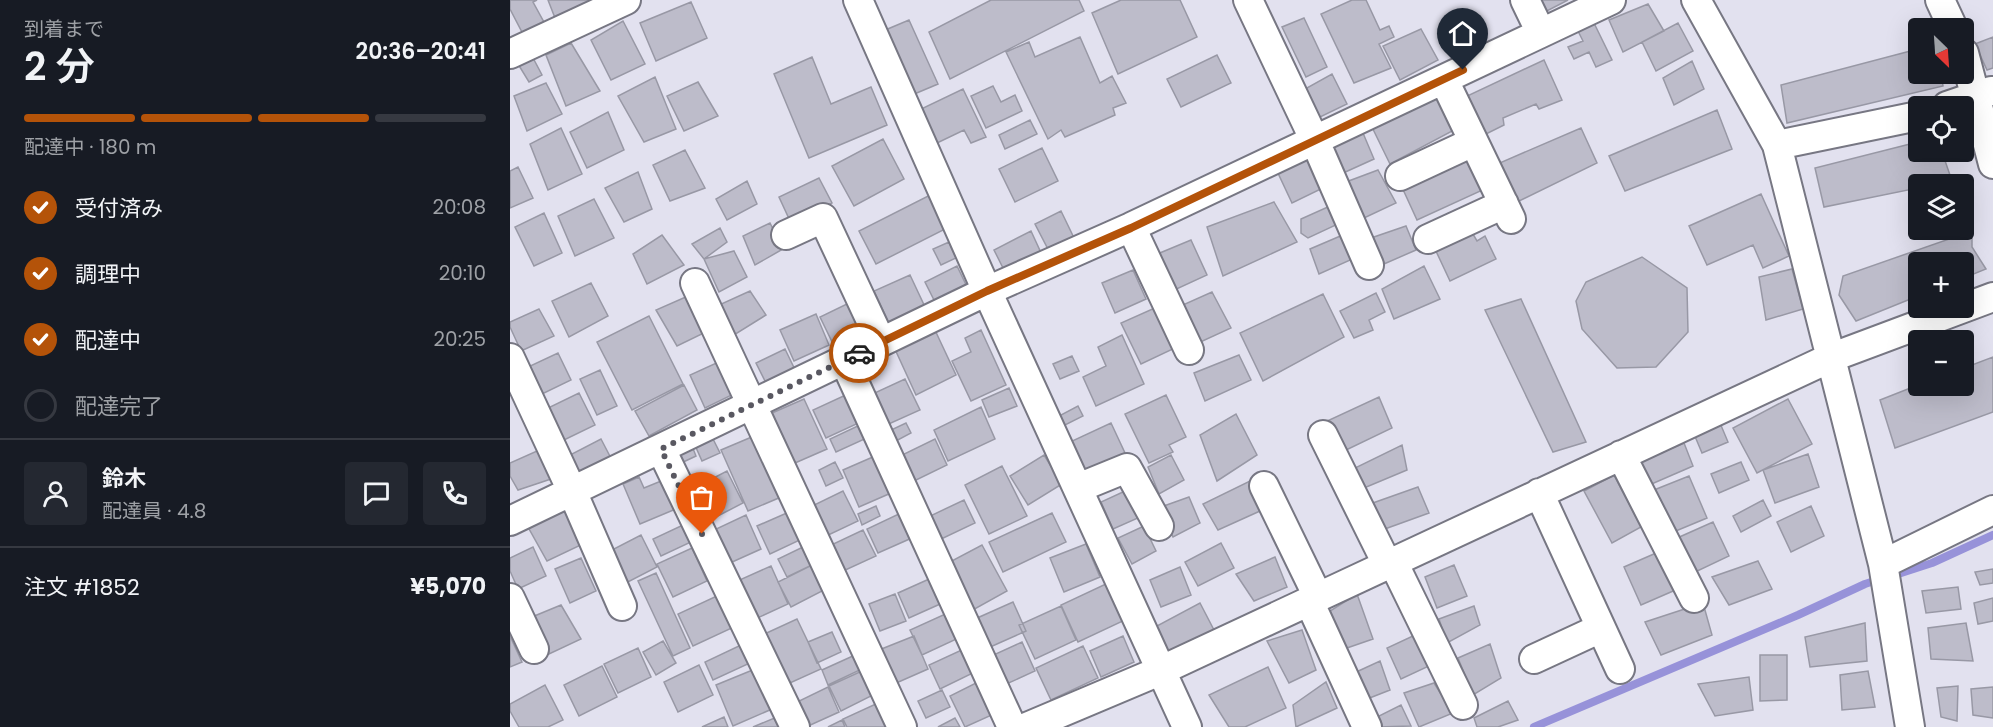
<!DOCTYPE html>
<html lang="ja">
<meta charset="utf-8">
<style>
:root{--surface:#171b24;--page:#242831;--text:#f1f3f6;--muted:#9ea1a6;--line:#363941;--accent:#b45309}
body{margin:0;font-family:Poppins,"Noto Sans JP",sans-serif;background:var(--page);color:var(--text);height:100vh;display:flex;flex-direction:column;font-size:22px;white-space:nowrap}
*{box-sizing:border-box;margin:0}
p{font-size:20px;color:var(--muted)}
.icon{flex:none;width:33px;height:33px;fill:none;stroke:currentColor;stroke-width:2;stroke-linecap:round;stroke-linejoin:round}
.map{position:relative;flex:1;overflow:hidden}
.side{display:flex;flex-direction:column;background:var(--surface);width:510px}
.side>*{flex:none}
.needle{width:39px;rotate:155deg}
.controls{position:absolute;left:1398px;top:18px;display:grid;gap:12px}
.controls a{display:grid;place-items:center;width:66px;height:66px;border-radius:6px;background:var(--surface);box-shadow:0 6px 24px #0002;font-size:30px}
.pin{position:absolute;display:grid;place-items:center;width:51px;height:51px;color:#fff;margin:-62px -26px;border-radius:50% 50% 50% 0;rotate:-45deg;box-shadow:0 0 6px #0007}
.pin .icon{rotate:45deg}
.courier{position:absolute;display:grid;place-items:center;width:60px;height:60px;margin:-30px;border:4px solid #b45309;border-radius:50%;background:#fff;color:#222;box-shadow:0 2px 8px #0007}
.summary em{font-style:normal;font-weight:600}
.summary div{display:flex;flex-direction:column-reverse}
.summary{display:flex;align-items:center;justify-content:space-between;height:102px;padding:0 24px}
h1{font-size:39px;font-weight:600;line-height:45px}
.bar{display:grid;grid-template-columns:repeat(4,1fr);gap:9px 6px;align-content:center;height:72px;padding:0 24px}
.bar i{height:8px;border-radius:4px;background:var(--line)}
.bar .active{background:var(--accent)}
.bar p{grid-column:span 4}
.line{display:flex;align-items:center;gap:15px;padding:0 24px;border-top:2px solid var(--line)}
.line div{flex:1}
.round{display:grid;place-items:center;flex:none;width:63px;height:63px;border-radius:6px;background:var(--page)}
ol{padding:0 24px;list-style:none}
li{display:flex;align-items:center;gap:18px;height:66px}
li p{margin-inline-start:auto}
li .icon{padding:6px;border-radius:50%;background:var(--accent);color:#fff;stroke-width:4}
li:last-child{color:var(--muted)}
li i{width:33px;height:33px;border:3px solid var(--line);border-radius:50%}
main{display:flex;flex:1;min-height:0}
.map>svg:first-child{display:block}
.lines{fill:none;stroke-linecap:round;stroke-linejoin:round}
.stream{stroke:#9792d9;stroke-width:8}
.building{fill:#bdbcca;stroke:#9898a5;stroke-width:1.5}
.minor-casing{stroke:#777783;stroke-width:32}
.minor{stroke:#fff;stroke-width:28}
.done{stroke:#595861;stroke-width:6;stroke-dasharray:0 10.8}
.route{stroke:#b45309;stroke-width:8}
</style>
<main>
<section class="side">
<div class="summary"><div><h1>2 分</h1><p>到着まで</p></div><em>20:36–20:41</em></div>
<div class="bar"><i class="active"></i><i class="active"></i><i class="active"></i><i></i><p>配達中 · 180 m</p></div>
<ol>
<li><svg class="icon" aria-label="check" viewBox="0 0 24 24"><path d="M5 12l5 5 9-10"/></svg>受付済み<p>20:08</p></li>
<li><svg class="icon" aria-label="check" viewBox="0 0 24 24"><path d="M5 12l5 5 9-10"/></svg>調理中<p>20:10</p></li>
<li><svg class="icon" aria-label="check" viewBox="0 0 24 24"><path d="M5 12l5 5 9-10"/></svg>配達中<p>20:25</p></li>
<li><i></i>配達完了</li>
</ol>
<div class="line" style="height:108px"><a class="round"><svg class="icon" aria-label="person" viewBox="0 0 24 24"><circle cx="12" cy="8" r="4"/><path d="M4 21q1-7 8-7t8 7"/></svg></a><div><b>鈴木</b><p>配達員 · 4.8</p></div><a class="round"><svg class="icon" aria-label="chat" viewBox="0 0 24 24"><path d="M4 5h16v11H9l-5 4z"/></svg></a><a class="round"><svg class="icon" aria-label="phone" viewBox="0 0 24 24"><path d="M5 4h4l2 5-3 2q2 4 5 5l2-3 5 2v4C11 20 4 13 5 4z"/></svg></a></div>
<div class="line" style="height:78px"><div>注文 #1852</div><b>¥5,070</b></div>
</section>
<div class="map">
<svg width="1483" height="727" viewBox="0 0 1483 727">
<rect width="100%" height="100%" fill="#e2e1ef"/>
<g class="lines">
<path class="stream" d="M1382,576l40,-13 61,-28
M1024,727l264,-112 67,-31 15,-5"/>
</g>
<path class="building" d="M0,0h27l-4,2 12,22 -21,12 -14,-27z
M38,0h45l-38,18z
M481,0h88l5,11 -134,68 -21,-47z
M611,0h59l17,37 -79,37 -26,-61z
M842,0h14l14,30 9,-4 5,11 -15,7 12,24 -37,15 -33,-69z
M1024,0h34l-27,14z
M181,2l16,36 -51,23 -16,-38z
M1138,4l16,27 -41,21 -14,-32z
M794,18l23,49 -21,10 -24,-50z
M399,20l29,64 -26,11 -29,-64z
M113,21l22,43 -34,16 -20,-40z
M1083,21l19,39 -16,7 -7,-15 -15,7 -6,-12 15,-6 -6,-12z
M1168,23l15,28 -37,20 -14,-29z
M911,29l17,31 -38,20 -17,-34z
M570,37l20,46 12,-7 14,27 -13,5 2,7 -50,22 -4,-7 -13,9 -42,-87 23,-10 6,15z
M1483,37v31l-6,2 -12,-26z
M61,43l29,48 -34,15 -20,-51z
M1408,49v25h23l2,12 -156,37 -6,-38z
M707,55l14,28 -50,24 -14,-28z
M22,56l10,19 -13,7 -11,-18z
M302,57l19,47 40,-17 16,38 -78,33 -35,-84z
M1034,60l18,40 -23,9 -3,-5 -33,14 1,7 -20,10 -19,-38z
M1182,61l12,28 -30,16 -11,-27z
M822,74l15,30 -29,14 -13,-29z
M145,77l21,52 -32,13 -26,-46z
M188,82l20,34 -34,15 -17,-35z
M36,83l16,31 -35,17 -13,-35z
M483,86l8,16 14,-7 7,16 -36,17 -15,-32z
M453,89l23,48 -15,6 -7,-13 -29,14 -16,-34z
M928,90l18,39 -66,35 -22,-45z
M1207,110l15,39 -107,42 -16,-35z
M98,112l16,38 -37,18 -17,-36z
M520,120l7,14 -32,15 -6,-14z
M850,126l14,33 -33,15 -17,-31z
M51,128l21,46 -34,16 -18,-46z
M1071,128l16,35 -82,40 -20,-38z
M373,139l21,40 -50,27 -22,-40z
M1408,142v10h24l10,29 -18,3h-16v4l-94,19 -9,-39z
M532,148l16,33 -43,21 -16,-33z
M175,150l20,38 -35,13 -17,-36z
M958,152l19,36 -70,32 -16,-35z
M798,156l17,31 -33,16 -15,-32z
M8,167l15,31 -23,10v-37z
M868,170l18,33 -32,15 -18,-36z
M128,172l14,37 -28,13 -19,-34z
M309,178l13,25 -41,20 -12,-26z
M237,181l10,23 -30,16 -11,-21z
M430,190l17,33 -81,41 -17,-33z
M1251,194l28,62 -26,12 -10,-23 -46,20 -18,-39z
M84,199l20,39 -39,18 -17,-40z
M764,202l23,40 -74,34 -16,-49z
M820,206l8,18 -30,14 -7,-5v-14z
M551,211l14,29 -25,13 -15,-29z
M34,213l18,40 -28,13 -19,-39z
M260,223l13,26 -28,16 -12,-29z
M896,226l10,24 -32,14 -13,-26z
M210,228l7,14 -23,17 -12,-15z
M960,229l7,12 8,-5 11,23 -46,22 -15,-32z
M521,231l11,24 -36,19 -12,-24z
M1462,231v16l14,22 -22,9v-16h-46v34l-62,25 -17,-26 4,-19z
M835,234l12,23 -38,17 -9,-25z
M152,235l22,30 -37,19 -14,-30z
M681,240l16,35 -37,17 -15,-37z
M439,242l7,16 -15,7 -8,-16z
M224,251l13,26 -28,15 -15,-33z
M1132,257l45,31 1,44 -32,35 -39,1 -35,-39 -6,-28 10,-19z
M447,266l14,29 -32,15 -14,-28z
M914,266l16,33 -46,20 -12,-30z
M1282,269l11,40 -37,11 -7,-43z
M623,270l13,29 -31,14 -13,-30z
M400,275l15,32 -36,16 -15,-32z
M81,283l17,33 -39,21 -17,-36z
M240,291l16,24 -32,20 -15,-30z
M702,292l19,36 -35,16 -20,-36z
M866,293l9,19 -16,8 4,10 -19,8 -14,-27z
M813,294l21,43 -81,44 -23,-48z
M178,296l20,35 -31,15 -21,-36z
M1011,299l65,143 -33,10 -68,-142z
M341,302l17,35 -31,15 -17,-35z
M647,307l18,41 -34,16 -20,-41z
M29,309l15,27 -33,15 -11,-24v-5z
M306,314l13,31 -35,16 -14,-31z
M139,316l34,68 -51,26 -35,-68z
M424,328l22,47 -40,20 -22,-48z
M471,330l25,55 -35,16 -19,-40 19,-9 -6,-14z
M612,335l22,49 -48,22 -13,-29 23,-11 -8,-19z
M275,349l13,27 -29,13 -13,-26z
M48,353l13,27 -29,14 -14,-27z
M729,355l12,25 -46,21 -11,-28z
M562,356l7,15 -19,8 -7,-15z
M1483,357v55l-98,36 -15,-48 38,-15 46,1v-18z
M213,360l15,32 -33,16 -15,-33z
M90,370l17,36 -20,9 -17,-36z
M395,379l15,31 -38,17 -14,-31z
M174,385l13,25 -48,26 -14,-25z
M499,388l8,18 -28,11 -7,-17z
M69,393l16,32 -31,15 -16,-32z
M340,393l13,28 -37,17 -13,-28z
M656,395l20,42 -17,8 4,7 -24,11 -24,-49z
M869,397l13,31 -48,23 -19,-29z
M294,399l23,50 -32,14 -23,-50z
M1278,399l24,45 -55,29 -24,-45z
M568,406l5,10 -20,10 -4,-10z
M471,407l14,32 -47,22 -14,-31z
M726,414l21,41 -40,26 -17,-46z
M396,423l5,10 -15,8 -5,-11z
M601,423l14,30 -40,19 -15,-30z
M1210,423l8,19 -26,11 -8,-19z
M352,424l7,13 -33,15 -6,-13z
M201,435l9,18 -18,8 -8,-18z
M244,436l27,61 -33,14 -27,-61z
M91,439l14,27 -31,17 -14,-28z
M425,439l12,26 -37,18 -12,-26z
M180,441l6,15 -19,9 -7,-15z
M1174,443l9,23 -46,20 -10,-23z
M892,445l5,25 -43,18 -9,-20z
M36,447l11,30 -39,13 -8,-14v-13z
M1298,454l11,33 -44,16 -12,-33z
M534,455l18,29 -34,21 -18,-29z
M661,455l13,25 -25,14 -11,-27z
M365,456l16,37 -32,14 -16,-37z
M325,462l8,16 -17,8 -7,-16z
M1231,462l8,18 -30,13 -8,-19z
M492,466l25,50 -38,18 -24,-49z
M217,471l16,32 -31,16 -16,-32z
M1104,475l27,52 -29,16 -28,-52z
M1179,476l18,42 -36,15 -17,-43z
M129,477l5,11 22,-9 12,29 -38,16 -17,-40z
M740,481l10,30 -42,19 -15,-26z
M908,487l11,26 -47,17 -12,-26z
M333,491l15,30 -36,17 -14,-30z
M615,491l13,27 -25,11 -12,-27z
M679,497l11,26 -27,14 -12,-30z
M454,500l11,23 -38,18 -11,-23z
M1253,500l8,16 -30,16 -8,-16z
M366,506l4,10 -18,9 -4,-11z
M1301,506l13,30 -33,16 -14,-30z
M57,510l18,33 -38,18 -19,-34z
M279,512l13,27 -32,15 -13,-28z
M393,512l11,25 -36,16 -11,-24z
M542,513l14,29 -63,30 -14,-30z
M236,515l15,34 -31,14 -16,-33z
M1203,522l16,34 -38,18 -16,-35z
M173,525l8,17 -30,14 -8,-17z
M634,526l12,25 -24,13 -14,-26z
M353,530l13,26 -35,16 -12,-26z
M131,535l16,32 -33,17 -16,-32z
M711,543l13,25 -36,18 -13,-24z
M576,544l14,33 -36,15 -14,-34z
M472,545l25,46 -36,20 -25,-47z
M295,546l9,18 -27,13 -9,-18z
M23,547l13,29 -28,13 -8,-18v-13z
M182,548l15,33 -34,16 -16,-33z
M1153,550l17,38 -39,17 -17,-38z
M765,557l12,30 -33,14 -18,-27z
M71,558l15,33 -26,12 -15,-34z
M1248,561l14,28 -43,16 -17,-28z
M304,564l12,25 -35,18 -13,-25z
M944,565l13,31 -30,12 -12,-31z
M261,566l17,38 -35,16 -18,-38z
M670,567l11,28 -30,12 -11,-27z
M1483,569v14l-13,2 -5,-13z
M146,573l34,75 -17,8 -35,-75z
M428,575l11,25 -40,18 -11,-25z
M598,583l17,37 -47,22 -17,-37z
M1448,587l3,22 -35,4 -4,-22z
M385,594l11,27 -26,10 -11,-27z
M847,594l16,45 -29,10 -14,-38z
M209,595l15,32 -41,19 -15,-32z
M1483,598v23l-15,3 -4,-21z
M503,602l13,29 -38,17 -13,-29z
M690,603l15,29 -45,24 -15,-29z
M1193,603l9,32 -51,20 -16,-33z
M51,605l20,34 -32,15 -17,-37z
M551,606l15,34 -41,19 -16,-34z
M964,606l6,19 -33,18 -8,-24z
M442,611l11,25 -41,19 -12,-25z
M287,619l24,50 -40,18 -23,-50z
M1355,623l2,38 -57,6 -5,-30z
M1456,623l7,38 -42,-2 -3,-31z
M792,630l14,40 -27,13 -22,-42z
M322,632l9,20 -24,11 -9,-21z
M905,635l14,31 -28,13 -14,-31z
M0,636l12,26 -12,5z
M404,636l14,33 -34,15 -15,-34z
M613,636l11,26 -33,15 -11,-26z
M153,641l13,22 -20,12 -13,-23z
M512,642l13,29 -33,15 -13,-29z
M980,644l11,34 -28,17 -15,-37z
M231,645l9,18 -37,17 -8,-18z
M573,646l15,32 -47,22 -15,-32z
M128,648l13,29 -33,16 -14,-29z
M456,648l11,23 -37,18 -11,-24z
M345,655l7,14 -34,16 -6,-15z
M1250,655h27v45l-27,1z
M870,661l10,29 -28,11 -10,-27z
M189,665l14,30 -35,17 -14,-30z
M92,666l15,31 -38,19 -15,-31z
M758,667l18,41 -41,19h-16l-20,-32z
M245,669l17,40 -39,17 -17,-41z
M354,670l11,24 -34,17 -12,-25z
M1358,671l7,36 -33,3 -2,-35z
M1239,677l4,33 -38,6 -17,-32z
M468,682l16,32 -29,13 -15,-31z
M816,682l11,26 -41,19 -3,-22z
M924,683l19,30 -34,14 -15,-34z
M35,685l18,35 -15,7h-29l-9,-16v-7z
M1448,686l-1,35 -16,-4 -4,-29z
M318,687l11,25 -33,15 -11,-24z
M1483,687v31l-20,-3 -2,-26z
M432,690l8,17 -24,11 -8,-17z
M998,701l10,19 -20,7h-21l-3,-9z
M368,703l11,24h-42l-4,-8z
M891,705l10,21 -34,1 -4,-8z
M214,717l4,10h-26z
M267,717l4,10h-28z
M445,718l5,9h-22z
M332,720l3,7h-17z"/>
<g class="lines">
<g class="minor-casing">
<path id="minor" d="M348,0l129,291 200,436
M738,0l67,141 54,124
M1015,0l16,33
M1186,0l81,145 106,419 27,163
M1430,0l13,28
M1454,53l29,111
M0,54l116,-54
M934,80l67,139
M1437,106l44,-15
M1267,145l141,-29
M890,176l73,-34
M621,227l58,123
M276,235l37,-17 58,124
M918,239l76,-35
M185,283l207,444
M0,358l62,133 50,115
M334,360l168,367
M813,435l64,129
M151,449l134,278
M1111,455l73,143
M754,486l54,111
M568,488l49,-20 32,58
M1029,493l81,176
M0,521l477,-230 144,-64 480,-227
M883,562l70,143
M1373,564l110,-54
M0,598l24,51
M799,601l58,126
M1024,659l67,-31
M517,727l135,-57 668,-312 163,-61"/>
</g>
<use href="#minor" class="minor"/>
</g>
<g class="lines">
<path class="done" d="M192,534l-41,-85 198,-96"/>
<path class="route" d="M349,353l128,-62 144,-63 332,-158"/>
</g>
</svg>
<div class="controls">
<a><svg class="needle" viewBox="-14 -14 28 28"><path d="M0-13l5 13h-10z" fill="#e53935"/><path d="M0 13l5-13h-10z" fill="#9ea1a6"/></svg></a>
<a><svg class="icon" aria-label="locate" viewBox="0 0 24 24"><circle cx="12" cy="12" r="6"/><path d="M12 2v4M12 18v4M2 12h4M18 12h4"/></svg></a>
<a><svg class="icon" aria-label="layers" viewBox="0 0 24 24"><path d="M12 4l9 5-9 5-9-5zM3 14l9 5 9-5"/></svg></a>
<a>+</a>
<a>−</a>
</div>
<div class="pin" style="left:192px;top:534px;background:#ea580c"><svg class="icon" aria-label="bag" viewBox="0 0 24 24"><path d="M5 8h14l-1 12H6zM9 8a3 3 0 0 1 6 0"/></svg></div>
<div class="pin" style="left:953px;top:70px;background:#1f2937"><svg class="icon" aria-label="home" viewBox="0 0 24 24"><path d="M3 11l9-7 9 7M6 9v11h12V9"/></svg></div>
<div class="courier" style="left:349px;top:353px"><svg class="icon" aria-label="car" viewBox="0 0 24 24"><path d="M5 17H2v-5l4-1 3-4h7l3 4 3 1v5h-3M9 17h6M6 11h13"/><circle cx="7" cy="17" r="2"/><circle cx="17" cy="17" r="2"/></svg></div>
</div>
</main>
